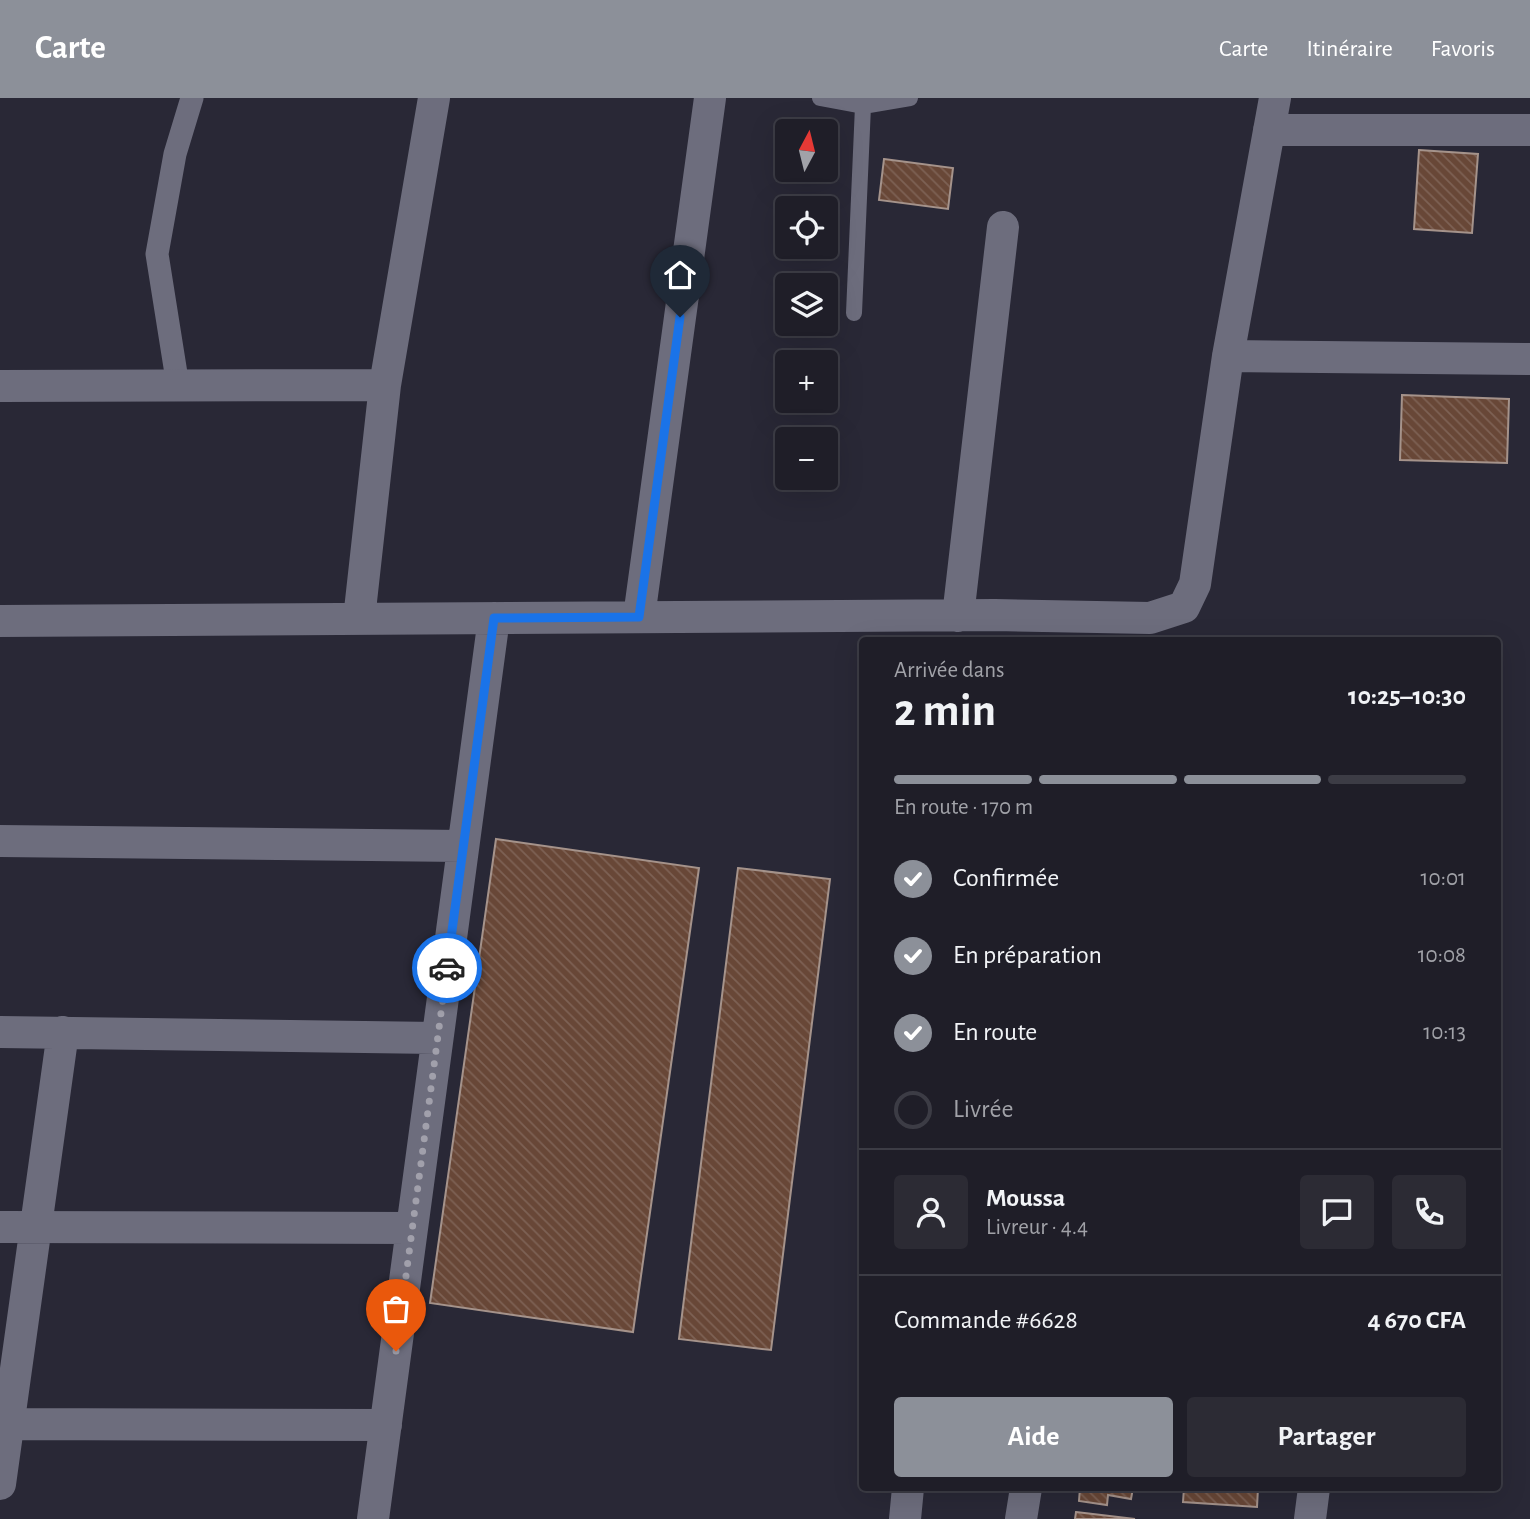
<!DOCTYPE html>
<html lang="fr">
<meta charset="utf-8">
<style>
:root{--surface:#1f1e28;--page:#2c2b34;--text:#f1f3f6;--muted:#a1a2a8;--line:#3c3c45;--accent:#8c9099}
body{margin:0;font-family:"Alegreya Sans",sans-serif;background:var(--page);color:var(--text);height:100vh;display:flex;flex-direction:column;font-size:26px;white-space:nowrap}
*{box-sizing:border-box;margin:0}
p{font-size:23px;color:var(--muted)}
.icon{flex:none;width:38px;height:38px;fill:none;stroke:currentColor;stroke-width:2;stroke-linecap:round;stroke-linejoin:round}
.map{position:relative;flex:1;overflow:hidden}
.sheet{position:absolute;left:859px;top:539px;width:642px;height:854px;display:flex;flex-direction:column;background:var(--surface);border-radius:7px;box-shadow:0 7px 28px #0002,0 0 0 2px var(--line)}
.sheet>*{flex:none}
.needle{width:46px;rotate:7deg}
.controls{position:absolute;left:775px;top:21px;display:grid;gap:14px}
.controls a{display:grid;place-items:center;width:63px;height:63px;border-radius:7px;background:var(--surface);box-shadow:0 7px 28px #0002,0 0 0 2px var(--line);font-size:35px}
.pin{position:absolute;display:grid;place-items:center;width:60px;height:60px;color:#fff;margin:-72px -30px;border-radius:50% 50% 50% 0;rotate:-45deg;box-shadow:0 0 7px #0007}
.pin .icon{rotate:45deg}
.courier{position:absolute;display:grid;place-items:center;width:70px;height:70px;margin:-35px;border:5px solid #1a73e8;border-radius:50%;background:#fff;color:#222;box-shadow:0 2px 9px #0007}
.overview em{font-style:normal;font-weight:700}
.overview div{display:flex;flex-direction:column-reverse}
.overview{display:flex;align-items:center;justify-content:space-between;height:119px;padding:0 35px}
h1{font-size:46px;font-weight:700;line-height:52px}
.bar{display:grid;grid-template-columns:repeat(4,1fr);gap:10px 7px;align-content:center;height:84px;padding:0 35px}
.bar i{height:9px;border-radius:5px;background:var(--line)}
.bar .current{background:var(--accent)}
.bar p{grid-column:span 4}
.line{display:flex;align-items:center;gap:18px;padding:0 35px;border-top:2px solid var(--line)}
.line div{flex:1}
.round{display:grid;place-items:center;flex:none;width:74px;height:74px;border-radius:7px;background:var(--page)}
ol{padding:0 35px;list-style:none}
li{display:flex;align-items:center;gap:21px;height:77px}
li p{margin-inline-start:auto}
li .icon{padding:7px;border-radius:50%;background:var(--accent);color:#fff;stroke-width:4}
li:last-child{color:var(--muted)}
li i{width:38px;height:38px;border:4px solid var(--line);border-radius:50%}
.cta{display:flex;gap:14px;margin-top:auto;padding:14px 35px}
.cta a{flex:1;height:80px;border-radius:7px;background:var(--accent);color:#fff;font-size:28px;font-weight:700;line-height:80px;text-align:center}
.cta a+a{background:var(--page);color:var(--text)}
header{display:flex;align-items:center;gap:42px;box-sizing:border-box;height:98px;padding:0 35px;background:var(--accent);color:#fff}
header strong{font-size:33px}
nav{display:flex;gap:38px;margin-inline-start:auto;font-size:24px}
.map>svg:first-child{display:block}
.building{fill:url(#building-back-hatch);stroke:#a5938b;stroke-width:2}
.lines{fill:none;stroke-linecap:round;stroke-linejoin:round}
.service{stroke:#6d6d7d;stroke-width:16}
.pedestrian{stroke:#6d6d7d;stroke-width:23}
.minor{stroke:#6d6d7d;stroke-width:32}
.done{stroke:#a1a0ab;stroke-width:7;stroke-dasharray:0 12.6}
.route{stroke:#1a73e8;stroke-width:9}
</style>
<header>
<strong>Carte</strong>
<nav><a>Carte</a><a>Itinéraire</a><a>Favoris</a></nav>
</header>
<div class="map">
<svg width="1530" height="1421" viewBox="0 0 1530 1421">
<defs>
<pattern id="building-back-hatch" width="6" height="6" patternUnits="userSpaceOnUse" patternTransform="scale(1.75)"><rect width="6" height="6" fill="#684737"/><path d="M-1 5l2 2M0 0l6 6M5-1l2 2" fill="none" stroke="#7d6154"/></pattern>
</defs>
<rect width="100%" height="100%" fill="#292836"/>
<path class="building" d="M1419,52l59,4 -6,79 -58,-4z
M884,61l69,9 -5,41 -69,-9z
M1402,297l107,4 -2,64 -107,-3z
M496,741l203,29 -66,464 -203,-29z
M738,770l92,11 -59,471 -92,-11z
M1080,1390h53l-2,11 -23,-4 -1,10 -28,-4z
M1184,1390h74l-1,19 -74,-5z
M1076,1414l59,7h-60z"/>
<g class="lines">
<path class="service" d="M820,0l43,8 47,-8
M854,215l9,-207 -9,-8"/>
<path class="pedestrian" d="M178,288l-21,-132 18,-100 17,-56"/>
<path class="minor" d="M1269,32h261
M1228,258l302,3
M0,288l385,-1
M958,518l45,-389
M639,519l71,-519
M359,521l26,-234 49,-287
M0,523l995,-6 155,3 34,-11 11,-23 33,-228 47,-258
M0,743l463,5
M0,934l437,6
M0,1129l412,1
M0,1326l386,1
M0,1386l63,-452
M373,1421l121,-901
M905,1421l3,-31
M1021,1421l5,-31
M1310,1421l4,-31"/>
</g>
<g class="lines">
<path class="done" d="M396,1253l51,-383"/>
<path class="route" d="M447,870l47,-350 145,-1 41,-300"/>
</g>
</svg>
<div class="controls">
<a><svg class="needle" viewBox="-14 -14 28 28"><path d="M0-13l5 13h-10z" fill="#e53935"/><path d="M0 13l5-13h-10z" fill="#a1a2a8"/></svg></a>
<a><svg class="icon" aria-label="locate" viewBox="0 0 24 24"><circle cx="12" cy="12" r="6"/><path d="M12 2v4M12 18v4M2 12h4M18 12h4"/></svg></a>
<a><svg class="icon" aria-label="layers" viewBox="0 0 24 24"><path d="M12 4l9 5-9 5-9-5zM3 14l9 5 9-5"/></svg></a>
<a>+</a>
<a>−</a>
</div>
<div class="pin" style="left:396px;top:1253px;background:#ea580c"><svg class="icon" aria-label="bag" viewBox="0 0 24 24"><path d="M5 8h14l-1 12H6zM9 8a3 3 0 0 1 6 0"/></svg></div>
<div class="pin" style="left:680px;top:219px;background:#1f2937"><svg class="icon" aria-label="home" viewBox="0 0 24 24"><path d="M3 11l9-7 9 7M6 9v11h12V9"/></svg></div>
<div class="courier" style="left:447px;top:870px"><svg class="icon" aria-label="car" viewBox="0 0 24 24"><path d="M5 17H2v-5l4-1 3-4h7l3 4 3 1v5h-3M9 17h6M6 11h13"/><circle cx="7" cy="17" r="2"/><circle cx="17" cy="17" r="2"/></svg></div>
<section class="sheet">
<div class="overview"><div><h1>2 min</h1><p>Arrivée dans</p></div><em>10:25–10:30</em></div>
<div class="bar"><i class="current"></i><i class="current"></i><i class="current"></i><i></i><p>En route · 170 m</p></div>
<ol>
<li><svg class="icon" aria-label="check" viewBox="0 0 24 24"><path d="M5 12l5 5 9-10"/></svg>Confirmée<p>10:01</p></li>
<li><svg class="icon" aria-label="check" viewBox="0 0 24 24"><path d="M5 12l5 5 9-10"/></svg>En préparation<p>10:08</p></li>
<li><svg class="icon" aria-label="check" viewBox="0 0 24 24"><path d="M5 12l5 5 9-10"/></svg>En route<p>10:13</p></li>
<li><i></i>Livrée</li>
</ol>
<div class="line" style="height:126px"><a class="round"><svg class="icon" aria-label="person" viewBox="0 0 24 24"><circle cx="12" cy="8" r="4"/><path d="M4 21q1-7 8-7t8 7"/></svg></a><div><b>Moussa</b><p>Livreur · 4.4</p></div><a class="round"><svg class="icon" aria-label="chat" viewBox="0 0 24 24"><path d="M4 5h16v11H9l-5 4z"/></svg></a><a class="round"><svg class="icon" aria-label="phone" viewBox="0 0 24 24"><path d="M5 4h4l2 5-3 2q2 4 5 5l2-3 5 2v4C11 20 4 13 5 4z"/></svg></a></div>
<div class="line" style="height:91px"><div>Commande #6628</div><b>4 670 CFA</b></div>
<div class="cta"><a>Aide</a><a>Partager</a></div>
</section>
</div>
